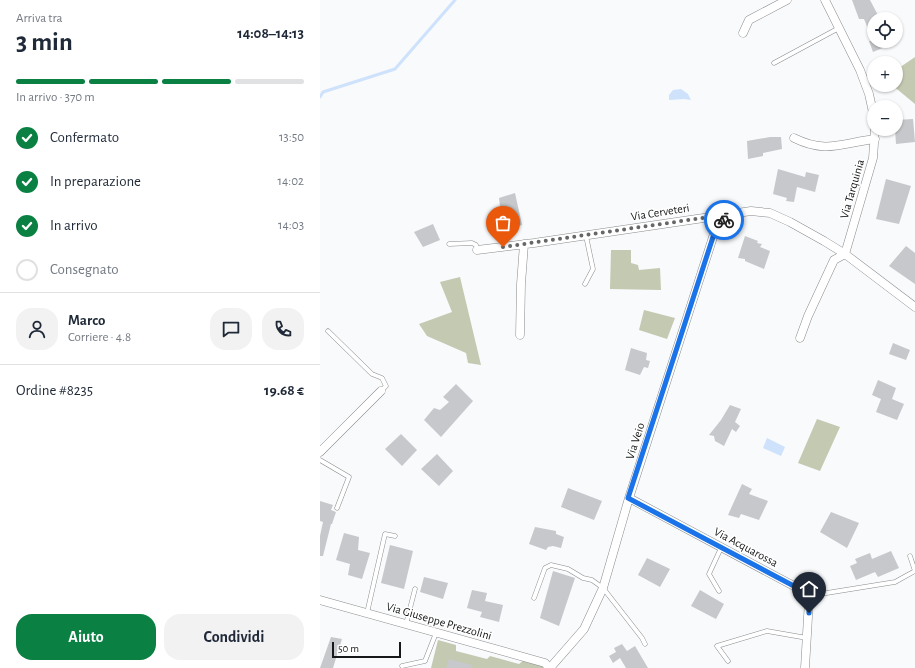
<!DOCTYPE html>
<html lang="it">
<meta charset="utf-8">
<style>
:root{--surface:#fff;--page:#f2f2f3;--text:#1f2937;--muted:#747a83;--line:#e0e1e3;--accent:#0b8043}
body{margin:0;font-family:"Alegreya Sans",sans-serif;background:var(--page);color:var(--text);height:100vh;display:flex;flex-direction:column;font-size:15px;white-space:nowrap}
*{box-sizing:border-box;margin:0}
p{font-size:13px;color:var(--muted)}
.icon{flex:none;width:22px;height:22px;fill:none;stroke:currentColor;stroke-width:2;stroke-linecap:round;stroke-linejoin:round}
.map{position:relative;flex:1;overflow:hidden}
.drawer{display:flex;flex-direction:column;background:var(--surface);width:320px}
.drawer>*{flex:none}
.fabs{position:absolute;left:547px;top:12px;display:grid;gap:8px}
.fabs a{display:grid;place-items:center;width:36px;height:36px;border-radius:50%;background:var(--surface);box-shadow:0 1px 3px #0004;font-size:20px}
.scale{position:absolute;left:12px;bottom:10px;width:69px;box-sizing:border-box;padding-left:4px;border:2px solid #171819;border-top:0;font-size:11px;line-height:14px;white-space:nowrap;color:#171819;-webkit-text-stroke:3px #fff;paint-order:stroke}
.pin{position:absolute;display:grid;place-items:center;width:34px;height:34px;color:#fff;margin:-41px -17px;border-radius:50% 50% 50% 0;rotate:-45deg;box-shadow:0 0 4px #0007}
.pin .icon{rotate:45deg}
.courier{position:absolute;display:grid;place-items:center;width:40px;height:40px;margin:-20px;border:3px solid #1a73e8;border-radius:50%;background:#fff;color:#222;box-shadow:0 1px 5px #0007}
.summary em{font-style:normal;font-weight:600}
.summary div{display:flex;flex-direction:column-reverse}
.summary{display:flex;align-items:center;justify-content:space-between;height:68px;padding:0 16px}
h1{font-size:26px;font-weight:600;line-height:30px}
.bar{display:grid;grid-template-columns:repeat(4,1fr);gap:6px 4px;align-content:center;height:48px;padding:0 16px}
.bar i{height:5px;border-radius:3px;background:var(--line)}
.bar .active{background:var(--accent)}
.bar p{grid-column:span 4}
.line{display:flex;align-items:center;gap:10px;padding:0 16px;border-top:1px solid var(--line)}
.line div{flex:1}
.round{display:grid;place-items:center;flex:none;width:42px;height:42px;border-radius:16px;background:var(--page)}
ol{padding:0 16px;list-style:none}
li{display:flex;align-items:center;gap:12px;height:44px}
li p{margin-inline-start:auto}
li .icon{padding:4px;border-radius:50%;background:var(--accent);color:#fff;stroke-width:4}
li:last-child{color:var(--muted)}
li i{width:22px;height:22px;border:2px solid var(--line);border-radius:50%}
.action{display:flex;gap:8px;margin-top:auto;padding:8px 16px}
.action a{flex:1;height:46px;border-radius:16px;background:var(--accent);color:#fff;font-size:16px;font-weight:600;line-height:46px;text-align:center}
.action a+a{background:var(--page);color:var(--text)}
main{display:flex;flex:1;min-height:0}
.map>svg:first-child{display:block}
.green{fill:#c4c9b1}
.water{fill:#cee2fc}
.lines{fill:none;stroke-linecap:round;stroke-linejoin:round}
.stream{stroke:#cee2fc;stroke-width:3}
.building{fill:#c6c8cb}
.lane-casing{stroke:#898b8d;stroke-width:5}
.street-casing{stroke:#898b8d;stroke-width:9}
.lane{stroke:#fff;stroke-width:4}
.street{stroke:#fff;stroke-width:8}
.done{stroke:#666768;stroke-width:4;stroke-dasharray:0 7.2}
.route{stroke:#1a73e8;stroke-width:5}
.labels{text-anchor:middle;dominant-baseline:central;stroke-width:3;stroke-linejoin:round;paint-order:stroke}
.street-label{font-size:12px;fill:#171819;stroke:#fff}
</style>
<main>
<section class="drawer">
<div class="summary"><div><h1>3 min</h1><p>Arriva tra</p></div><em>14:08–14:13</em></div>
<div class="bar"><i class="active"></i><i class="active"></i><i class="active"></i><i></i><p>In arrivo · 370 m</p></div>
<ol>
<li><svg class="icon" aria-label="check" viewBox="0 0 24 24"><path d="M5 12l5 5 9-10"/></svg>Confermato<p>13:50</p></li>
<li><svg class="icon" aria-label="check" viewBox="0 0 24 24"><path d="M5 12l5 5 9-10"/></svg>In preparazione<p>14:02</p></li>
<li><svg class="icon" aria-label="check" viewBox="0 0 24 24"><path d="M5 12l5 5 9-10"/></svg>In arrivo<p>14:03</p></li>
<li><i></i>Consegnato</li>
</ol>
<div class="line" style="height:72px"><a class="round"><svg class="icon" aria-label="person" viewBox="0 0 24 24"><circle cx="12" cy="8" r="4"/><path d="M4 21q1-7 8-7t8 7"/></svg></a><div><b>Marco</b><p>Corriere · 4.8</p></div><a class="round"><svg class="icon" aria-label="chat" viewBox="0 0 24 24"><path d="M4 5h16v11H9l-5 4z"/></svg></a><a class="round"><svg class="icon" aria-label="phone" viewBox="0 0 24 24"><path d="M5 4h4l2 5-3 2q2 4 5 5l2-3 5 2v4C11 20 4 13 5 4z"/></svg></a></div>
<div class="line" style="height:52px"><div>Ordine #8235</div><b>19.68 €</b></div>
<div class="action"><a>Aiuto</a><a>Condividi</a></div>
</section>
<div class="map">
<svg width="595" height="668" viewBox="0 0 595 668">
<rect width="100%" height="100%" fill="#f8fafc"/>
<path class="green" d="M595,57v47l-23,-19h4v-15z
M291,250h20v13l7,2 1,5 21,-2 1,22 -51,-1z
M140,277l21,88 -13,-2 -2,-10 -39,-17 -8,-12 33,-12 -12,-30z
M324,310l31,8 -8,21 -28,-9z
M497,419l23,8 -20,44 -22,-8z
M118,640l18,5v6l31,8 3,-3 29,8 6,-5 14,4 7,5h-115z"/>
<path class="water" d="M361,89l7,5 3,6 -7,-1 -15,1v-5l4,-5z
M447,438l18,9 -4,9 -18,-8z"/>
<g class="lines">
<path class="stream" d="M0,97l3,-5 72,-23 60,-69"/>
</g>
<path class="building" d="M532,0h18l10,19h-6v22h25l-26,11 -4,-11h4l-9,-22h-5z
M593,119l2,23 -19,2 -1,-15h1v-9z
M450,137h11l1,12 -19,4v3l-15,3 -1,-18z
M458,169l27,8 1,-5 13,3 -4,17 -18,-5 -3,15 -8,-1 1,-3 -14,-4z
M566,179l25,7 -12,38 -23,-5z
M195,193l7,32 -14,3 -3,-14 -4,1 -2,-17z
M113,224l7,16 -17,7 -9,-15z
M425,236l13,5 -1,2 5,1 -2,3 10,4 -6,18 -19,-8v-2l-7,-1z
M586,246l9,7v31l-26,-18z
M573,343l17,7 -4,10 -17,-6z
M311,348l16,5 -1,7 4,1 -2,7 -4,-1 -4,8 -15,-5z
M558,380l18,8 -4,11 12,5 -7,16 -21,-8 5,-13 -9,-4z
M136,384l17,17 -32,36 -17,-17 10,-12 6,2 9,-8 -6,-5z
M410,405l11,4 -6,13 5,4 -4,6 -4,-3 -8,17 -9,-5 -1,-5 -5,-1 12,-15z
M81,434l16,16 -15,16 -17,-17z
M117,454l16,17 -14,15 -18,-17z
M422,484l10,5 -3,5 19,7 -9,19 -18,-6 -2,4 -11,-3z
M248,488l34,13 -8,19 -33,-13z
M0,501l13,4 -2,5 5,2 -4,12h-1l-8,32h-3v-20l3,-14 -3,-1z
M511,512l28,11 -12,25 -27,-16z
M215,527l21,4v3l8,3 -3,11 -8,-2 -5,1 -2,3 -17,-6z
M24,533l15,4 -1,13 12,3 -8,26 -14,-4 2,-11 -14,-4z
M70,545l23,6 -9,38 -23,-6z
M571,551l8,17 -21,9 -3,-5 -19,8 -6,-14 7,-3 -2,-4 15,-6 2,6z
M327,558l23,11 -10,18 -22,-12z
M233,571l22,7 -16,48 -19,-8z
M104,577l24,6 -5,16 -23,-7z
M152,590l15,3 -2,8 18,4 -4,17 -19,-5 2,-5 -15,-4z
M380,590l24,14 -8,15 -25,-13z
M11,637l11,2 -5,16 -4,13h-13z
M302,644l5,7 8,-5 13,22h-22l-6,-10 -7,5 -4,-7 7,-4 -2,-4z
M129,659l23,6v3h-26z"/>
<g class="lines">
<g class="lane-casing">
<path id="lane" d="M454,63l65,-35
M129,244l23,-1 4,2 1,5
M265,284l8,-15 -7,-33
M8,331l44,43 10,4 4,8 -5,5
M0,460l29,17 -12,31
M399,591l-10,-17 12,-26
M488,596l87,-14 20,-11 -5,-15
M214,598l11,-30 6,-3 17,4 15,9 9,2 11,8 39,50 3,6
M47,613l18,-79 10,2
M86,624l9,-35
M408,661l-11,-15 50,-15 40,7
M82,666l23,-5 11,-28"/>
</g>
<g class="street-casing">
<path id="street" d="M505,0l35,70 9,24 5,23
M423,33l6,-13 38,-20
M474,138c32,16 48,5 81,1
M157,250l57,-7 217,-32 19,2 20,9 34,19 21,13 70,53
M200,335l1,-51 3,-40
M480,338l8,-22 26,-56 11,-6 28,-96 2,-29
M0,452l61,-61
M309,498l178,95 2,7 -4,68
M0,600l225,63 4,5
M230,668l34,-39 19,-41 26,-90 85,-264 16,-20"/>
</g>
<use href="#lane" class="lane"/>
<use href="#street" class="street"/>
</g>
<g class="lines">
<path class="done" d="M183,247l227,-33 -6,6"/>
<path class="route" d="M404,220l-10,14 -86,264 179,95 2,7v13"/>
</g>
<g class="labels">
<g class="street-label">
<text transform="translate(532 189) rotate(-74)">Via Tarquinia</text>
<text transform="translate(340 212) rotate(-9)">Via Cerveteri</text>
<text transform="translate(315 441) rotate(-72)">Via Veio</text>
<text transform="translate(426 547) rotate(28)">Via Acquarossa</text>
<text transform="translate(119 621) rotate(16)">Via Giuseppe Prezzolini</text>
</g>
</g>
</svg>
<div class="fabs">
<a><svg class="icon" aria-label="locate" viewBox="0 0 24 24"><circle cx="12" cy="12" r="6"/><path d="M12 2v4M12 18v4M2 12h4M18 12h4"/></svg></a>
<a>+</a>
<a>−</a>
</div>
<div class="scale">50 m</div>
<div class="pin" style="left:183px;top:247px;background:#ea580c"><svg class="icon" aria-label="bag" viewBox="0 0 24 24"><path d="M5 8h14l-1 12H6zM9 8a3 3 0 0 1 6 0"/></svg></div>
<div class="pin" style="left:489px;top:613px;background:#1f2937"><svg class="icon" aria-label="home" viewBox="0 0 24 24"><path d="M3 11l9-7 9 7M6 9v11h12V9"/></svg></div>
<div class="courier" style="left:404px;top:220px"><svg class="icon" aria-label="bike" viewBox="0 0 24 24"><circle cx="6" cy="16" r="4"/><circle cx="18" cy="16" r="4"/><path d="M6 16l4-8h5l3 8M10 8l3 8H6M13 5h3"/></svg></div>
</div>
</main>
